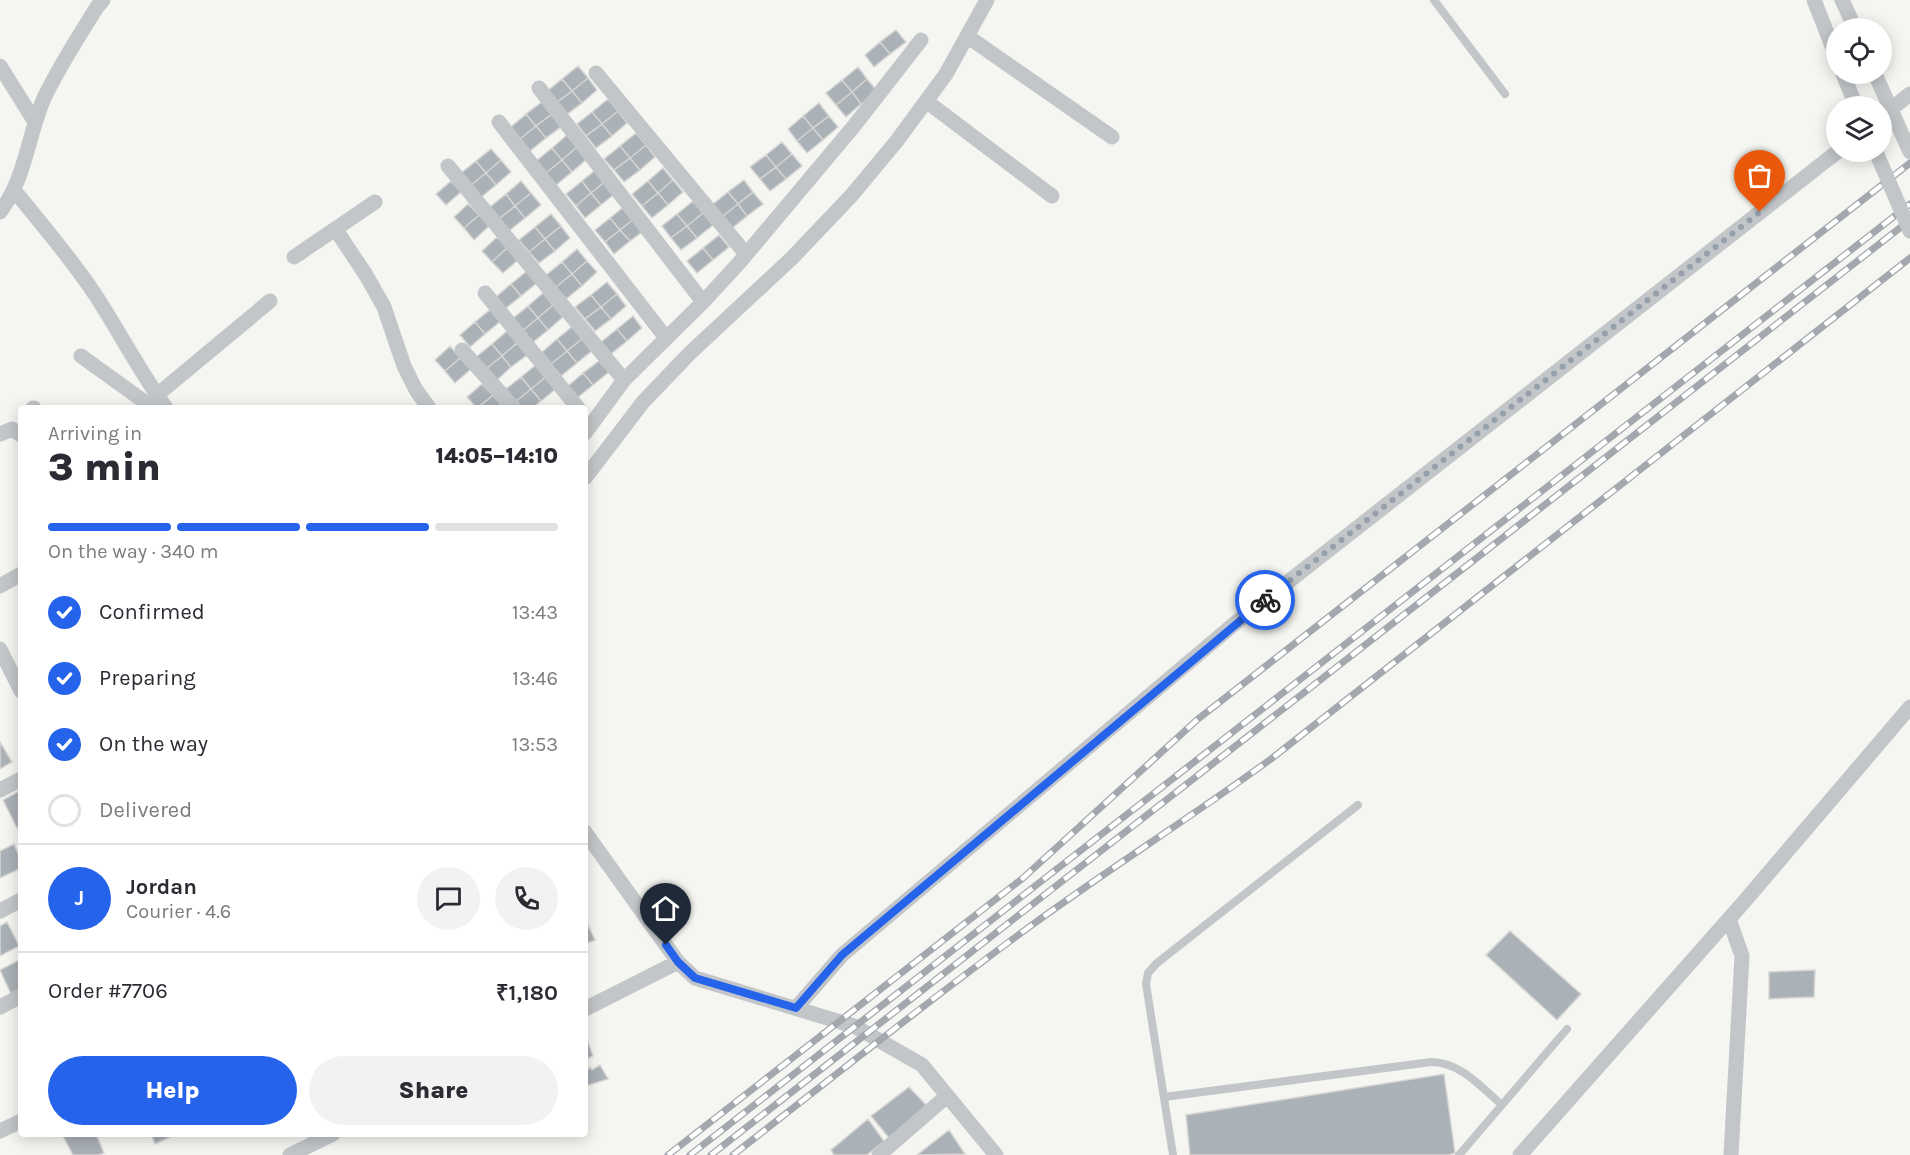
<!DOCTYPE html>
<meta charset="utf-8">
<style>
:root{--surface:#fff;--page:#f2f2f3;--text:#2b2b33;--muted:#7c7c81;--line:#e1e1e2;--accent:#2563eb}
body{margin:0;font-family:Karla,sans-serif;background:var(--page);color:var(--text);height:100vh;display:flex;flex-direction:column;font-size:22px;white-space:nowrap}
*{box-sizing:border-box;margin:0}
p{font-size:20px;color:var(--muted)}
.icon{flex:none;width:33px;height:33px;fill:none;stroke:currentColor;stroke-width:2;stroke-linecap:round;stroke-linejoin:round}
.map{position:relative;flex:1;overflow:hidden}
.panel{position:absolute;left:18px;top:405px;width:570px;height:732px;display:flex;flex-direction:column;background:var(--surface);border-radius:6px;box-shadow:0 3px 15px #0003}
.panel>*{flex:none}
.tools{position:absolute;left:1826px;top:18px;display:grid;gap:12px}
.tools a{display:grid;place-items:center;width:66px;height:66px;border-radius:50%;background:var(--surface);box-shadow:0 3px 15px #0003;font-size:30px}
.pin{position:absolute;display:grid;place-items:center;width:51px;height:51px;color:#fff;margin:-62px -26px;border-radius:50% 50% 50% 0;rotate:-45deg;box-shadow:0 0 6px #0007}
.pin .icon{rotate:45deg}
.courier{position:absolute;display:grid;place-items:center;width:60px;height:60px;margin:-30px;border:4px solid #2563eb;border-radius:50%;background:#fff;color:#222;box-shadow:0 2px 8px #0007}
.headline em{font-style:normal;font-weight:800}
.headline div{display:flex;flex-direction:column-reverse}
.headline{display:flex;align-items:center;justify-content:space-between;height:102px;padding:0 30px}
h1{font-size:39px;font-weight:800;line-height:45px}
.bar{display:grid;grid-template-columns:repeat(4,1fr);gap:9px 6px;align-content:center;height:72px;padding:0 30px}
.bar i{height:8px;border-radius:4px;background:var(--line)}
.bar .on{background:var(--accent)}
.bar p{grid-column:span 4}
.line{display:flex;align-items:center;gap:15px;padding:0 30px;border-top:2px solid var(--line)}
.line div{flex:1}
.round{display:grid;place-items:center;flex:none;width:63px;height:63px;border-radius:32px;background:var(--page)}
ol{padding:0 30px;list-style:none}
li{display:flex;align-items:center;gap:18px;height:66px}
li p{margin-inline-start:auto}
li .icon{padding:6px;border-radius:50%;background:var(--accent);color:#fff;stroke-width:4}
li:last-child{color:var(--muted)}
li i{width:33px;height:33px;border:3px solid var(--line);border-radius:50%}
.action{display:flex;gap:12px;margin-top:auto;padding:12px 30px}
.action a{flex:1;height:69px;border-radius:36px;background:var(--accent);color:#fff;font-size:24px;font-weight:800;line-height:69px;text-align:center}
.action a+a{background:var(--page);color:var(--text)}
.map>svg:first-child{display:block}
.building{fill:#aab1b7;stroke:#d6d6d4;stroke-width:1.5}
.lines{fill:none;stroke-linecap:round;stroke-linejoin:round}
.service{stroke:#c2c6c9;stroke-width:8}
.minor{stroke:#c2c6c9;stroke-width:15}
.rail-casing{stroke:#a2a8ae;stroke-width:7}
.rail{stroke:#fff;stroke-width:4.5;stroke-dasharray:14;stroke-linecap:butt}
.minor-bridge{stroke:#c2c6c9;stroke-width:15}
.done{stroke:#96a0aa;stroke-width:6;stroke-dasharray:0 10.8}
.route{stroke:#2563eb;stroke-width:8}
</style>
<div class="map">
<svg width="1910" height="1155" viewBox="0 0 1910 1155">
<rect width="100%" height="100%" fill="#f5f5f1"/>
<path class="building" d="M896,30l10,12 -16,12 -10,-12z
M880,42l10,12 -16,13 -9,-12z
M578,66l10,12 -16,13 -10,-12z
M858,67l9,12 -15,13 -10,-12z
M588,78l9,12 -15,13 -10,-12z
M562,79l10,12 -16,12 -10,-11z
M867,79l10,12 -16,13 -9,-12z
M842,80l10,12 -16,13 -10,-12z
M572,91l10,12 -16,12 -10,-12z
M852,92l9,12 -15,13 -10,-12z
M608,99l10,12 -16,13 -10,-12z
M542,102l10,12 -16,12 -10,-12z
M819,103l10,13 -16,12 -10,-12z
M618,111l9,12 -15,13 -10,-12z
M592,112l10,12 -16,12 -9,-12z
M526,114l10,12 -16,13 -9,-12z
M552,114l10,12 -16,12 -10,-12z
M803,116l10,12 -16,13 -9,-12z
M829,116l9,11 -15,13 -10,-12z
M602,124l10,12 -16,12 -10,-12z
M536,126l10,12 -16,13 -10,-12z
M813,128l10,12 -16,13 -10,-12z
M636,133l10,12 -16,13 -10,-12z
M567,135l10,12 -15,13 -10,-12z
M782,142l10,12 -16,13 -10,-12z
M646,145l9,12 -15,13 -10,-12z
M620,146l10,12 -16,12 -10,-11z
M577,147l10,12 -15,13 -10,-12z
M552,148l10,12 -16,13 -10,-12z
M491,149l10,11 -15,13 -10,-12z
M792,154l10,12 -16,13 -10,-12z
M766,155l10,12 -16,12 -10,-12z
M630,158l10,12 -16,12 -10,-12z
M501,160l10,12 -15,13 -10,-12z
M562,160l10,12 -16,13 -10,-12z
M476,161l10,12 -16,13 -10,-12z
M776,167l10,12 -16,12 -10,-12z
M598,168l9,12 -16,13 -9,-12z
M663,168l10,12 -15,13 -10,-12z
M486,173l10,12 -16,13 -10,-12z
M607,180l10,12 -16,13 -10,-12z
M673,180l10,12 -15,13 -10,-12z
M744,180l9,12 -15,12 -10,-12z
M451,181l10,11 -15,13 -10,-11z
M521,181l10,12 -16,13 -9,-12z
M582,181l9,12 -15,13 -10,-12z
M648,181l10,12 -16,13 -10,-12z
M728,192l10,12 -16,13 -10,-12z
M753,192l10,12 -16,12 -9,-12z
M531,193l10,12 -16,13 -10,-12z
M591,193l10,12 -16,13 -9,-12z
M658,193l10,12 -16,13 -10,-12z
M506,194l9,12 -16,13 -9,-12z
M693,201l10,12 -16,13 -10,-12z
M468,204l11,11 -15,13 -10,-11z
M738,204l9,12 -16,13 -9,-12z
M626,205l10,12 -16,13 -10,-12z
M515,206l10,12 -16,13 -10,-12z
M703,213l10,12 -16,13 -10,-12z
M551,214l10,12 -16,13 -10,-12z
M677,214l10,12 -16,12 -9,-12z
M479,215l10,11 -15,14 -10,-12z
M636,217l10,12 -16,12 -10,-11z
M610,218l10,12 -15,12 -10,-12z
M561,226l9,12 -15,13 -10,-12z
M687,226l10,12 -16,12 -10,-12z
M535,227l10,12 -16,13 -10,-12z
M620,230l10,11 -16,13 -9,-12z
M719,235l10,12 -16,13 -10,-12z
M497,237l10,11 -15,14 -10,-11z
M545,239l10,12 -16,12 -10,-11z
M507,248l11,12 -15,13 -11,-11z
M703,248l10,12 -16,13 -10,-12z
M577,249l10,12 -15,13 -10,-12z
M587,261l10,11 -15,14 -10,-12z
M562,262l10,12 -16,13 -10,-12z
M527,271l10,12 -16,13 -10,-12z
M572,274l10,12 -16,13 -10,-12z
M607,282l10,12 -16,13 -10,-12z
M511,284l10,12 -16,13 -9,-12z
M543,293l10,12 -15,13 -10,-12z
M617,294l9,12 -15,13 -10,-12z
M591,295l10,12 -16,12 -10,-12z
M553,305l10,12 -15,13 -10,-12z
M528,306l10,12 -16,13 -10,-12z
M601,307l10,12 -16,12 -10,-12z
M491,309l10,12 -16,13 -10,-12z
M633,316l9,12 -15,13 -10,-12z
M538,318l10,12 -16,13 -10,-12z
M475,322l10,12 -15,13 -10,-12z
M573,326l10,12 -16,13 -10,-12z
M617,329l10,12 -16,13 -10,-12z
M507,331l10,12 -15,13 -10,-12z
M583,338l10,12 -16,13 -10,-12z
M557,339l10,12 -16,13 -9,-12z
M517,343l10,12 -16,12 -9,-11z
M492,344l10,12 -16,13 -10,-12z
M450,346l10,12 -15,13 -10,-11z
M567,351l10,12 -16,13 -10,-12z
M502,356l9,11 -15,14 -10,-12z
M460,358l11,11 -16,14 -10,-12z
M599,361l10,11 -16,13 -10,-12z
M537,364l10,12 -16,13 -10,-12z
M583,373l10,12 -16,13 -9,-12z
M547,376l10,12 -16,13 -10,-12z
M521,377l10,12 -16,13 -9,-13z
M482,384l11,11 -16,13 -10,-11z
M531,389l10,12 -9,7h-12l-5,-6z
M493,395l10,12 -25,1z
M0,742l12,20 -12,7z
M21,790v36l-4,2 -14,-28z
M14,844l7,17v7l-21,10v-27z
M585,919l10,21 -10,4z
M7,922l12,24 -19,10v-30z
M1510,931l71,63 -24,26 -71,-65z
M21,959v29l-10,6 -11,-24z
M1815,970l-1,27 -45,2v-27z
M587,1040l6,16 -8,4v-19z
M600,1065l8,14 -23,7v-16l5,-3 2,3z
M1444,1074l11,79 -7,2h-258l-4,-40z
M909,1087l19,20 -38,32 -19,-23z
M868,1119l16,22 -17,14h-33l-3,-5z
M949,1130l16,24 -48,1z
M67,1134h29l8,19 -5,2h-26l-10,-19z
M151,1134h26l-22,10z"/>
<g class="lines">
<path class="service" d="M1434,0l71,94
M1164,1097l267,-35c29,0 50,25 71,43
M1173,1155l-27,-171 2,-11 9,-10 201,-158
M1459,1155l108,-126"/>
<path class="minor" d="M1814,0l22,56
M1842,0l13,28
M967,36l145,101
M0,66l35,56
M596,73l150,181
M1843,74l13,32
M539,88l164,214
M926,101l126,95
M1881,117l29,-23
M499,122l167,216
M448,166l176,214
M14,190c28,35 59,70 84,109 23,36 43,74 68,109
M0,212c26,-33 28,-79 45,-116 15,-31 34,-60 52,-89l6,-7
M336,230l30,45 18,32 20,59 12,24 13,18
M294,257l81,-55
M485,293l93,115
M462,350l52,58
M81,356l68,49
M33,408h1
M146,408l11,-13 113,-94
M585,433l39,-53 79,-78 36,-39 115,-137 67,-86
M0,434l12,-5 9,6
M585,478l58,-76 47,-49 102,-95 59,-62 45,-54 50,-68 41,-74
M0,586l21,-12
M0,649l21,42
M0,790l21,-11
M585,832l93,130 17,16 159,48 68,39 74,90
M0,911l21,-11
M1729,919l13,37 -11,199
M0,1007l21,-11
M796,1008l46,-53 391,-330 604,-473
M585,1009l93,-47
M0,1131l21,-10
M290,1155l43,-21
M879,1155l68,-59
M1520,1155l223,-252 167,-196"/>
<g class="rail-casing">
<path id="rail" d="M668,1155l355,-277 175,-159 712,-556
M690,1155l1220,-951
M711,1155l1199,-935
M733,1155c99,-77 197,-156 299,-230 78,-57 161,-109 239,-166l639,-501"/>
</g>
<use href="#rail" class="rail"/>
<path class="minor-bridge" d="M1875,74l35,78
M1876,152l34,79"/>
</g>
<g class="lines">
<path class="done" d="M1265,600l495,-388"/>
<path class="route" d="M666,945l12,17 17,16 101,30 46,-53 423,-355"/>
</g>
</svg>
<div class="tools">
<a><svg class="icon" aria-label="locate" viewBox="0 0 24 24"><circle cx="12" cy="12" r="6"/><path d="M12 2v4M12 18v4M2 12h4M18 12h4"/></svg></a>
<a><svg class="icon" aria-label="layers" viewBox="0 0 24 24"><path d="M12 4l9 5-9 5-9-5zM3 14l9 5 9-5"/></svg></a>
</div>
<div class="pin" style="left:1760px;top:212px;background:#ea580c"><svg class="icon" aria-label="bag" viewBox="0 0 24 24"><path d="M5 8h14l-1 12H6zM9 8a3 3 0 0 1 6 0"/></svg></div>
<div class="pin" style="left:666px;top:945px;background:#1f2937"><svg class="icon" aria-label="home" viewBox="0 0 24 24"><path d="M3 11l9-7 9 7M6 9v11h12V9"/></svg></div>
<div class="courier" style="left:1265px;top:600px"><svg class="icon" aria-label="bike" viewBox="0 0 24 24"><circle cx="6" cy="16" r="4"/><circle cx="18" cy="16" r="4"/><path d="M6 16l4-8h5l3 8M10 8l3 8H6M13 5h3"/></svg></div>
<section class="panel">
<div class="headline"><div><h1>3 min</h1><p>Arriving in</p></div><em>14:05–14:10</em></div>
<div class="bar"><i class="on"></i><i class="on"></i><i class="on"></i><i></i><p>On the way · 340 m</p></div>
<ol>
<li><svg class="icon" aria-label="check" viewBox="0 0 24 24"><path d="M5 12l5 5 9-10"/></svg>Confirmed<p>13:43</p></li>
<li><svg class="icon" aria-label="check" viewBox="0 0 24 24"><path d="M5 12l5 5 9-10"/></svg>Preparing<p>13:46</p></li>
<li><svg class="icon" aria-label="check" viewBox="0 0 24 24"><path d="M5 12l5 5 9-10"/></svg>On the way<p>13:53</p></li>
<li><i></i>Delivered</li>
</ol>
<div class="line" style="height:108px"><b class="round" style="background:var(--accent);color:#fff">J</b><div><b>Jordan</b><p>Courier · 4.6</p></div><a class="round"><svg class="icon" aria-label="chat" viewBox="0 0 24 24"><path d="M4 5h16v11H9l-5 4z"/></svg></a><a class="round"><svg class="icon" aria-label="phone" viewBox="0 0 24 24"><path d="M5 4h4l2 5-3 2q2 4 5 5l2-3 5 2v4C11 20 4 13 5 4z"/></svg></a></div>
<div class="line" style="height:78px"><div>Order #7706</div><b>₹1,180</b></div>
<div class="action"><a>Help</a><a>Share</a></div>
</section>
</div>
